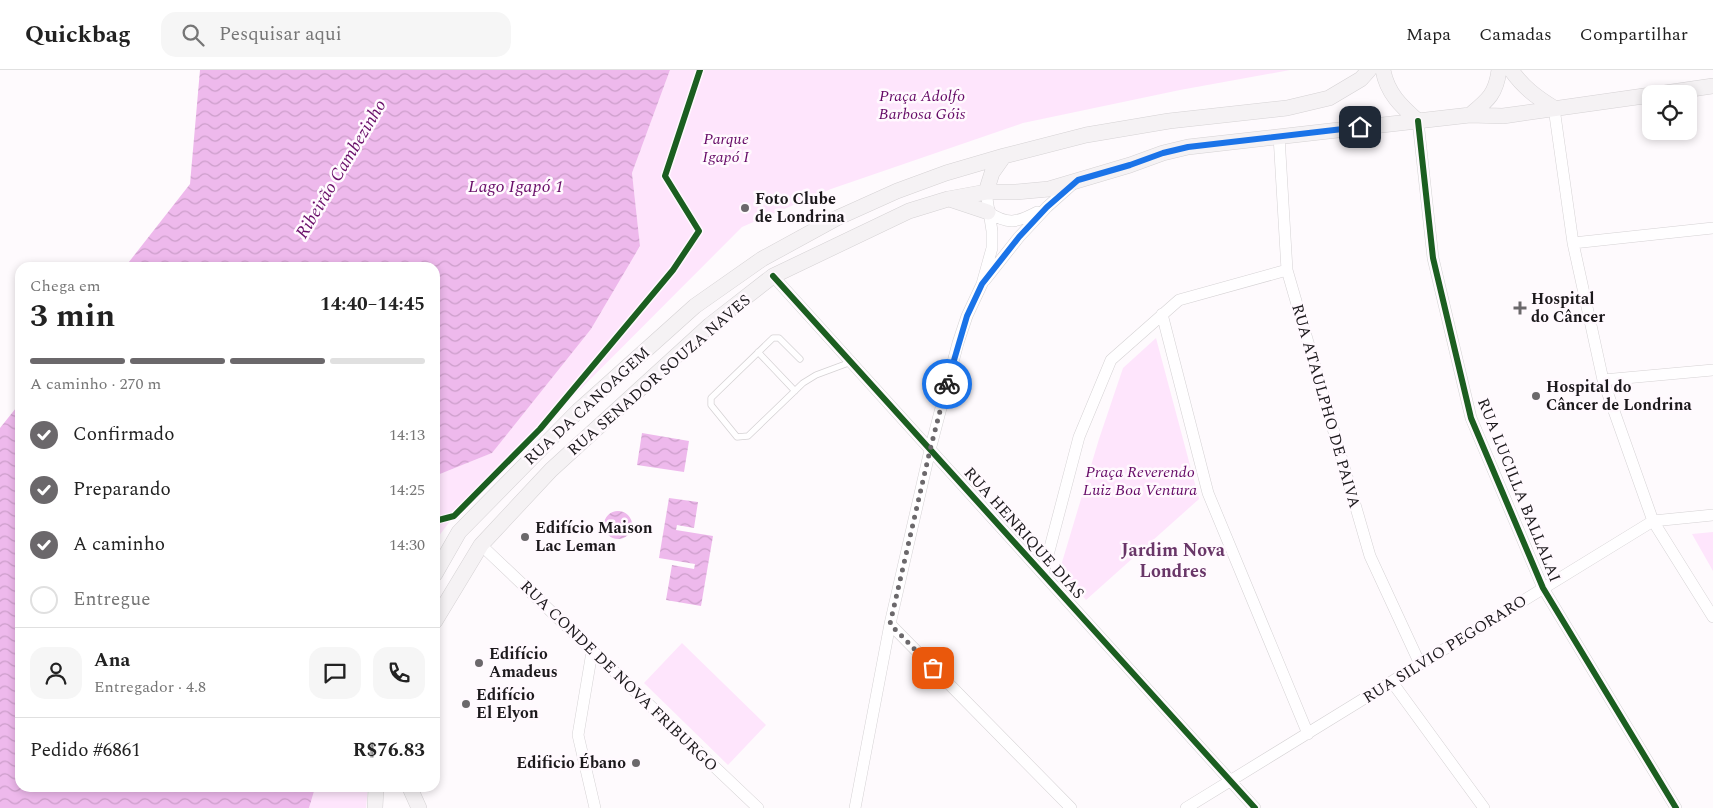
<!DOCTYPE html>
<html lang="pt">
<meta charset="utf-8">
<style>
:root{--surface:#fff;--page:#f6f6f6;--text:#222;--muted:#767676;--line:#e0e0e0;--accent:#6b686b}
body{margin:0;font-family:Spectral,serif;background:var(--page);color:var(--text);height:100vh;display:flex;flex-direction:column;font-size:19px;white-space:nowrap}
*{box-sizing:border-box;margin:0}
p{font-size:16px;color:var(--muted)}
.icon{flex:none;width:28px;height:28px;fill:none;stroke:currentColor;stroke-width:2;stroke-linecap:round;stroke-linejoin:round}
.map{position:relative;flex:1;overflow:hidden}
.side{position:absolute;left:15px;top:192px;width:425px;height:530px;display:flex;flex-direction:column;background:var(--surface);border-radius:15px;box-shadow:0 2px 8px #0003}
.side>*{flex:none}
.controls{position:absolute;left:1642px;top:15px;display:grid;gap:10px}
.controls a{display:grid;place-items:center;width:55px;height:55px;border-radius:10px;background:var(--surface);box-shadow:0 2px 8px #0003;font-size:25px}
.pin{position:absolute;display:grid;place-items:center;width:42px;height:42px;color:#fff;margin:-21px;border-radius:10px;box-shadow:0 2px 8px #0006}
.courier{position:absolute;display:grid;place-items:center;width:50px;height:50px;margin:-25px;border:4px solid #1a73e8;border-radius:50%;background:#fff;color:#222;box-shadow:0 1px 6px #0007}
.overview em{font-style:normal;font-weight:700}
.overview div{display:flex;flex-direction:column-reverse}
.overview{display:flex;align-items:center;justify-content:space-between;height:85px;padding:0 15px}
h1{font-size:32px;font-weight:700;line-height:38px}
.bar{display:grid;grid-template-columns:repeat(4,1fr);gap:8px 5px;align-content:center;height:60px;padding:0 15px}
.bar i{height:6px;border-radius:4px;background:var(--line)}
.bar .current{background:var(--accent)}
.bar p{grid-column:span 4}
.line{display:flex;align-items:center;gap:12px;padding:0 15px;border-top:1px solid var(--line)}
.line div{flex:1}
.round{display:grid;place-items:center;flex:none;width:52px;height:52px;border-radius:15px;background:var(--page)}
ol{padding:0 15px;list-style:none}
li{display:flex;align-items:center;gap:15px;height:55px}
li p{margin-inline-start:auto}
li .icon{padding:5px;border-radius:50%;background:var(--accent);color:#fff;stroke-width:4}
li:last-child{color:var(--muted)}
li i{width:28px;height:28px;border:2px solid var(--line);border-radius:50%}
header{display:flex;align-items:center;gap:30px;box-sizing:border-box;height:70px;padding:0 25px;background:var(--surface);border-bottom:1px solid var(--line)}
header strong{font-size:24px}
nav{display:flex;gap:28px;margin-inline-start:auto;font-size:18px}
.search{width:350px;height:45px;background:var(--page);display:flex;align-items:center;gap:12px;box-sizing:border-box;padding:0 18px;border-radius:15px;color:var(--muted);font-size:19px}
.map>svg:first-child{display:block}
.green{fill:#fee5fc}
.water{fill:url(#water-waves)}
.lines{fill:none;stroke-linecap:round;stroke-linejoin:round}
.service-casing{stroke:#d5d2d4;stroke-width:7}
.minor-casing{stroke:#d5d2d4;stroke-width:12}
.secondary-casing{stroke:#d5d2d4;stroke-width:16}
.service{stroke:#fffeff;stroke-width:5.5}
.minor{stroke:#fffeff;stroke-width:11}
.secondary{stroke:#f5f2f4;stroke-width:15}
.cycleway-casing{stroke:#fff9fe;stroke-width:9}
.cycleway{stroke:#1b5e20;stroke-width:6}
.done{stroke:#6b686b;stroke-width:5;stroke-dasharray:0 9}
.route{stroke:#1a73e8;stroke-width:6}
.poi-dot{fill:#6b686b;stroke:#fff9fe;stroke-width:2}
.labels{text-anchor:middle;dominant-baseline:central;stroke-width:5;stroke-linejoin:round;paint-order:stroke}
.park-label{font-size:16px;font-style:italic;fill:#650a66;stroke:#fff9fe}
.poi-label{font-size:16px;font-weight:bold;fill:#1c191c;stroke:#fff9fe;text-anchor:start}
.street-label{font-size:16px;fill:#1c191c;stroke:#fff9fe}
.water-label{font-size:18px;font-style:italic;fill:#690f69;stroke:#fff9fe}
.neighbourhood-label{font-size:18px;font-weight:bold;fill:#693668;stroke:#fff9fe}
</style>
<header>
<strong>Quickbag</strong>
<div class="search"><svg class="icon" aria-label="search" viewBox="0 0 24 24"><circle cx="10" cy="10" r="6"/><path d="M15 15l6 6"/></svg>Pesquisar aqui</div>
<nav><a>Mapa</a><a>Camadas</a><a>Compartilhar</a></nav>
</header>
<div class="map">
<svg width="1713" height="738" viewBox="0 0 1713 738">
<defs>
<pattern id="water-waves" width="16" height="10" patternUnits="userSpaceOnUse" patternTransform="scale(1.25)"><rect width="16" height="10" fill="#eeb9ec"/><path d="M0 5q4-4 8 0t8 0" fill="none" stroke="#cc9eca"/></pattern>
</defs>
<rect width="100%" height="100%" fill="#fefafd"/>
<path class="green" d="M670,0h620l-110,20 -157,33 -192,66 -89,38 -288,289 -19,25v-65l57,-23 148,-206 -8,-74z
M1156,268l43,161 -113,101 -26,-31 39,-130 24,-71z
M1713,462v39l-21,-37z
M682,573l84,82 -38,40 -84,-82z
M315,718h53l-2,20h-57z"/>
<path class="water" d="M200,0h470l-38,103 8,73 -49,83 -99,124 -57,23v-208l-310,-1 65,-83z
M20,333v385h295l-6,20h-309v-380z
M642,363l47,8 -5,31 -47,-7z
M669,428l29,4 -4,26 -17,-3 -1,5 37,6 -12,70 -35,-6 6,-35 22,4 1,-5 -36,-6z
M604 455a14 14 0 1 1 28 0a14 14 0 1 1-28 0Z"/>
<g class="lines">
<g class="service-casing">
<path id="service" d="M758,282l37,39
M800,289l-21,-21h-6l-62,60v7l26,32 11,-1 55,-53 13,-8 35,-13"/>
</g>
<g class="minor-casing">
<path id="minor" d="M1554,38l19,135 30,137 50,141 60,96
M1418,51l15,137 38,160 72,170 133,220
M1279,66l8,134 83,286 50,108
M988,142c20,13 28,11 49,0
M1573,173l140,-15
M773,206l482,532
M985,210l34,-43 28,-30 28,-25
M1162,244l46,179 100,241
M1603,310l110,-10
M481,475l277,263
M1043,504l36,-137 32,-77 68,-60 108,-30
M890,554l181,184
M592,582l-14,83 17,73
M1392,612l92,126
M855,738l35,-184 40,-174 28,-107 9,-27 15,-32 10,-36v-17l-6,-39
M1186,738l467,-287 60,-6"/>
</g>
<g class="secondary-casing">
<path id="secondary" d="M1383,0c4,23 18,36 35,51
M1511,0c12,17 25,27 43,38
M1658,24l55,-8
M1470,45c18,-15 26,-21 29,-45
M986,122l6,-19 12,-17
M949,129l39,13
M435,504l24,-42 119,-121 117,-105 67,-47 75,-41 60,-27 49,-18 58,-17 82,-21 83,-14 118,-13 42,-10 32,-19 8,-9
M435,551l46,-76 70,-75 159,-145 63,-49 136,-65 39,-12 38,-7h30l33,-3 81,-24 33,-12 25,-6 282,-32 33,1 148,-21
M410,718l9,20
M375,738l1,-20"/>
</g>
<use href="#service" class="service"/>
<use href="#minor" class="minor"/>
<use href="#secondary" class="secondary"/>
<g class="cycleway-casing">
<path id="cycleway" d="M1418,51l15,137 38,160 72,170 133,220
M773,206l482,532
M435,451l19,-5 86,-87 133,-159 26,-39 -34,-55 35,-106"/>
</g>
<use href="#cycleway" class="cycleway"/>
</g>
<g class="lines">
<path class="done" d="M933,598l-43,-44 40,-174 17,-66"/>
<path class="route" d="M947,314l20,-68 15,-32 37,-47 28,-30 31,-27 52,-15 33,-12 25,-6 172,-20"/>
</g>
<g class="poi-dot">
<circle cx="745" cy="138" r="5"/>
<path d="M1517.5 230.5h5v5h5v5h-5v5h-5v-5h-5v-5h5z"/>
<circle cx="1536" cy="326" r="5"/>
<circle cx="525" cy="467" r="5"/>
<circle cx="479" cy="593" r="5"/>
<circle cx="466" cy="634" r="5"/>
<circle cx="636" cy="693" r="5"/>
</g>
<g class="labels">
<g class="park-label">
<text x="922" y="26">Praça Adolfo<tspan x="922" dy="18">Barbosa Góis</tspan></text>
<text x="726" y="69">Parque<tspan x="726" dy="18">Igapó I</tspan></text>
<text x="1140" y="402">Praça Reverendo<tspan x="1140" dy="18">Luiz Boa Ventura</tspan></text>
</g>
<g class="poi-label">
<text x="755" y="129">Foto Clube<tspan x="755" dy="18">de Londrina</tspan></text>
<text x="1531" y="229">Hospital<tspan x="1531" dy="18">do Câncer</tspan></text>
<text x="1546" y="317">Hospital do<tspan x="1546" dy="18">Câncer de Londrina</tspan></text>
<text x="535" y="458">Edifício Maison<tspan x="535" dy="18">Lac Leman</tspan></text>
<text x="489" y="584">Edifício<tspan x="489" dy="18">Amadeus</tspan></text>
<text x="476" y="625">Edifício<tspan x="476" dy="18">El Elyon</tspan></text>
<text x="626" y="693" text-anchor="end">Edificio Ébano</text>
</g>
<g class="street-label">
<text transform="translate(659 305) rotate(-41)">RUA SENADOR SOUZA NAVES</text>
<text transform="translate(587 336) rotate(-43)">RUA DA CANOAGEM</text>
<text transform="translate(1326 336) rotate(74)">RUA ATAULPHO DE PAIVA</text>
<text transform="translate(1519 420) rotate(68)">RUA LUCILLA BALLALAI</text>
<text transform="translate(1024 463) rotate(48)">RUA HENRIQUE DIAS</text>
<text transform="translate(1445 579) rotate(-32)">RUA SILVIO PEGORARO</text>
<text transform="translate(619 606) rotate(44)">RUA CONDE DE NOVA FRIBURGO</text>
</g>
<g class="water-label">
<text transform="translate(341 99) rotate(-59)">Ribeirão Cambezinho</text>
<text x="516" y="116">Lago Igapó 1</text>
</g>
<g class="neighbourhood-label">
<text x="1173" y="480">Jardim Nova<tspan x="1173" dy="21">Londres</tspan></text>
</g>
</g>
</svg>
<div class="controls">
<a><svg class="icon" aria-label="locate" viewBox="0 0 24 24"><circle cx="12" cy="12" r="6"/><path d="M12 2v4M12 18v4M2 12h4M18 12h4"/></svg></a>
</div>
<div class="pin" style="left:933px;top:598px;background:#ea580c"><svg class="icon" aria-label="bag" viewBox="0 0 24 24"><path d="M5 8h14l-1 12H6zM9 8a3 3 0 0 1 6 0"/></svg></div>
<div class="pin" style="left:1360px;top:57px;background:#1f2937"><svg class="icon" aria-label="home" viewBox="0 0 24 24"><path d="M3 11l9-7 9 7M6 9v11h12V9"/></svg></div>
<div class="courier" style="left:947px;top:314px"><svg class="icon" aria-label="bike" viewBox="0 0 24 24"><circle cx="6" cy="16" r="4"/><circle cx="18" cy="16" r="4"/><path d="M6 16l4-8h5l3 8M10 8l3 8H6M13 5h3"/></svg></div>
<section class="side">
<div class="overview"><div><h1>3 min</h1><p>Chega em</p></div><em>14:40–14:45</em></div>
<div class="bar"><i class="current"></i><i class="current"></i><i class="current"></i><i></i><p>A caminho · 270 m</p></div>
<ol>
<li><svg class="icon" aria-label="check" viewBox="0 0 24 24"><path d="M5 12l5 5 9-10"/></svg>Confirmado<p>14:13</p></li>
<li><svg class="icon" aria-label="check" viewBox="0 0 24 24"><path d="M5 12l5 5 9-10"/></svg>Preparando<p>14:25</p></li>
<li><svg class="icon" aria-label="check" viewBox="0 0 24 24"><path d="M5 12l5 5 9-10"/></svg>A caminho<p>14:30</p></li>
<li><i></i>Entregue</li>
</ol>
<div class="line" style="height:90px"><a class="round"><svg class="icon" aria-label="person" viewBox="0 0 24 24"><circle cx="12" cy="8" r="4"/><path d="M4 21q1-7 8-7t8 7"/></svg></a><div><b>Ana</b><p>Entregador · 4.8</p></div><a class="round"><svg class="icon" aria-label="chat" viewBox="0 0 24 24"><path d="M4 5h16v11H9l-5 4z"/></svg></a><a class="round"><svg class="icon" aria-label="phone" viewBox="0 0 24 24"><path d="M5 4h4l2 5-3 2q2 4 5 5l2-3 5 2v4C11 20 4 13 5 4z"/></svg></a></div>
<div class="line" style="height:65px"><div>Pedido #6861</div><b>R$76.83</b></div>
</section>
</div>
